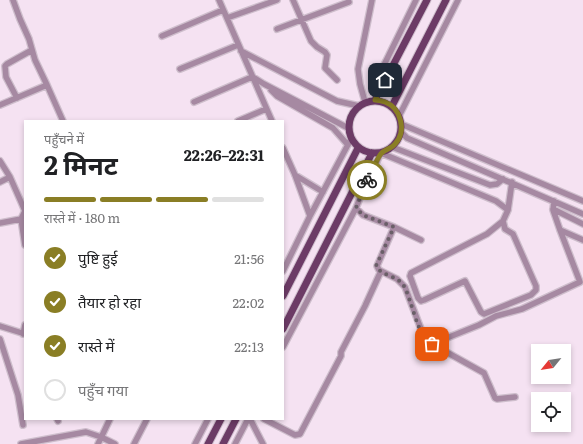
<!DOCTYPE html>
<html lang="hi">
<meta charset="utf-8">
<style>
:root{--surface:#fff;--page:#f6f6f6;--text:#202124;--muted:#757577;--line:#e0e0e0;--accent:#8a7e25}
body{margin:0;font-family:Literata,"Noto Sans Devanagari",serif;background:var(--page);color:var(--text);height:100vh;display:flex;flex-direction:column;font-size:15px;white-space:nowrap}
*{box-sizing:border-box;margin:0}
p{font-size:13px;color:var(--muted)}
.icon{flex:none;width:22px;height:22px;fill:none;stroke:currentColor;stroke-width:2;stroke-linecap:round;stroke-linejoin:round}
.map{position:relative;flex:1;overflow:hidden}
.panel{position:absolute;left:24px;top:120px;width:260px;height:300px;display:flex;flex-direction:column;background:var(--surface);border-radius:0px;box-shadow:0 2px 6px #0003}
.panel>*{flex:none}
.needle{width:26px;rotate:240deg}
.fabs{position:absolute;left:531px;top:344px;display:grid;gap:8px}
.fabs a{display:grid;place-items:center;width:40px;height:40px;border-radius:0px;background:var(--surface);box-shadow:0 2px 6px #0003;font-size:20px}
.pin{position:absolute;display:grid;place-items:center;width:34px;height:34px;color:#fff;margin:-17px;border-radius:8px;box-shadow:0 2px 6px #0006}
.courier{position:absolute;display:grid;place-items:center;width:40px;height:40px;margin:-20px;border:3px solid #8a7e25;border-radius:50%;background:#fff;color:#222;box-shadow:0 1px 5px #0007}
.overview em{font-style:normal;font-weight:700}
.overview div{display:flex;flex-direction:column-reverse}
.overview{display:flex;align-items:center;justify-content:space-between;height:68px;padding:0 20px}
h1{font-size:26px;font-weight:700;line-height:30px}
.bar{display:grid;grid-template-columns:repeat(4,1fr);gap:6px 4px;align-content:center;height:48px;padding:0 20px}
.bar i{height:5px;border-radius:3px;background:var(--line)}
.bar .selected{background:var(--accent)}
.bar p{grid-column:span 4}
ol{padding:0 20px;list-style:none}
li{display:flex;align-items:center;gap:12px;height:44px}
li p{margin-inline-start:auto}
li .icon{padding:4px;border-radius:50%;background:var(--accent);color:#fff;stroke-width:4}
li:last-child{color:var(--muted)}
li i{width:22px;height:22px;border:2px solid var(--line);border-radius:50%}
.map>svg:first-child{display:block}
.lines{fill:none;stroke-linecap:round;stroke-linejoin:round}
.minor-casing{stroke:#cebecc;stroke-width:8}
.major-casing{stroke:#cebecc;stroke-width:9}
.minor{stroke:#a689a2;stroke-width:5.5}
.major{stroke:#6c3b66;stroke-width:7}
.done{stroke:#6a5f68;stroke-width:4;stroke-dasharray:0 7.2}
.route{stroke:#8a7e25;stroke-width:5}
</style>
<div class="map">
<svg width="583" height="444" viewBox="0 0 583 444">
<rect width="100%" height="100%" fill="#f5e2f2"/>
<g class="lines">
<g class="minor-casing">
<path id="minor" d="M219,0l53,121
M293,0l18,41 6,6 8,5 2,3 -2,13 12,12
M227,18l50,-18
M277,29l72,-27
M162,36l61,-26
M241,51l96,50 22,5
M180,69l58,-24
M253,77l11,7 84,44
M385,80l-2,-13 33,-67
M47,85l16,36
M271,90l6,6 56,32 15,17
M17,98l-11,-21 -1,-11 2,-2 25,-14
M194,102l58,-25
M365,102l-5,-18 -2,-15 14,-69
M0,105l47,-20 -12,-25 -6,-21 -9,-20 -7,-19
M399,116l59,-116
M238,121l28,-12
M401,124l182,77
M401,132l6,6 176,76
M392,147l98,38 7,-1 6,-5
M283,148l12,27 15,41
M0,161l10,16 15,34 -4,8
M295,175l28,17
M0,182l10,-5
M356,208l7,7 31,12 -17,39 2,4 18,9 8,8 19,50 8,7 52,29 11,25 2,1 18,-2
M553,209l30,15
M503,221l2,8 8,5 23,52v4l-5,5 -47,19 -3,-2 -16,-31 -41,19 -3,1 -3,-3 -8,-22 1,-3 76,-39 16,-13 5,-11 4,-28
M0,223l21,-4 4,26
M394,227l27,13
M560,230l23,10
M283,271l27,-55 41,-77
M0,326l25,8
M23,334l2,-9
M0,339l18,56 5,30
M432,344l47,-19 17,-9 26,-7 58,-27 -20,-52 -7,-20 1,-9
M283,347l73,-139 8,-20 17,-35 115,48 12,9
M57,419l1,2
M250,419l13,25
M264,419l31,16 5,-1 41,-78v-4l24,-46 16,-35
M21,444l65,-12 15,5 14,7
M98,444l12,-25
M134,444l13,-25
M195,444l13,-25
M235,444l13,-25"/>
</g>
<g class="major-casing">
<path id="major" d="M375,100l52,-100
M349 127a26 26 0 1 1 52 0a26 26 0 1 1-52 0Z
M392,106l54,-106
M283,296l75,-148
M283,329l89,-176
M208,444l13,-25
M223,444l13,-25"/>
</g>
<use href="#minor" class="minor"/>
<use href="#major" class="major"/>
</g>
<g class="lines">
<path class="done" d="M367,180l-11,28 7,7 31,12 -18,39c5,10 23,9 29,22 6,12 12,41 20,50 2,2 5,4 7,6"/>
<path class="route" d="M367,180c5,-8 8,-17 13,-25 3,-5 11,-6 15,-11 12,-13 6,-36 -10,-42 -3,-1 -7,-2 -10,-2l10,-20"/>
</g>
</svg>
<div class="fabs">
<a><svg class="needle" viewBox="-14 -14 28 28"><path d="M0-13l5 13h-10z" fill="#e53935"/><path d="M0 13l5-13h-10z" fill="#757577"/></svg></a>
<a><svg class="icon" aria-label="locate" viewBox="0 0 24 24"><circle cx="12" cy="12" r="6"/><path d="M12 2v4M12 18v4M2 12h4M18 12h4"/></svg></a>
</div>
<div class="pin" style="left:432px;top:344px;background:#ea580c"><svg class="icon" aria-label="bag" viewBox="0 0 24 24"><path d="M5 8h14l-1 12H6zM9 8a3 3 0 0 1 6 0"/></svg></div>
<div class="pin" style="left:385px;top:80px;background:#1f2937"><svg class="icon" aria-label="home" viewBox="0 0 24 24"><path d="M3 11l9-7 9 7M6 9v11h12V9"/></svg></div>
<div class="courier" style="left:367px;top:180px"><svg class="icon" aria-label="bike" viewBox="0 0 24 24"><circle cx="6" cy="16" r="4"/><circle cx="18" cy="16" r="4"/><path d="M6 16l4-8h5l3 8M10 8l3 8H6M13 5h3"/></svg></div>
<section class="panel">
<div class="overview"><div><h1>2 मिनट</h1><p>पहुँचने में</p></div><em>22:26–22:31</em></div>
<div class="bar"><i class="selected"></i><i class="selected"></i><i class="selected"></i><i></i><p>रास्ते में · 180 m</p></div>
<ol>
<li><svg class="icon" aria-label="check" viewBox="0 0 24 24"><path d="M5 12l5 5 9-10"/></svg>पुष्टि हुई<p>21:56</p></li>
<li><svg class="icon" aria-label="check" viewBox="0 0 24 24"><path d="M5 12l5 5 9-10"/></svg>तैयार हो रहा<p>22:02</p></li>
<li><svg class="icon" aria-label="check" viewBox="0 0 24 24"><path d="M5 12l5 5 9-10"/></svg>रास्ते में<p>22:13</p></li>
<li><i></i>पहुँच गया</li>
</ol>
</section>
</div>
